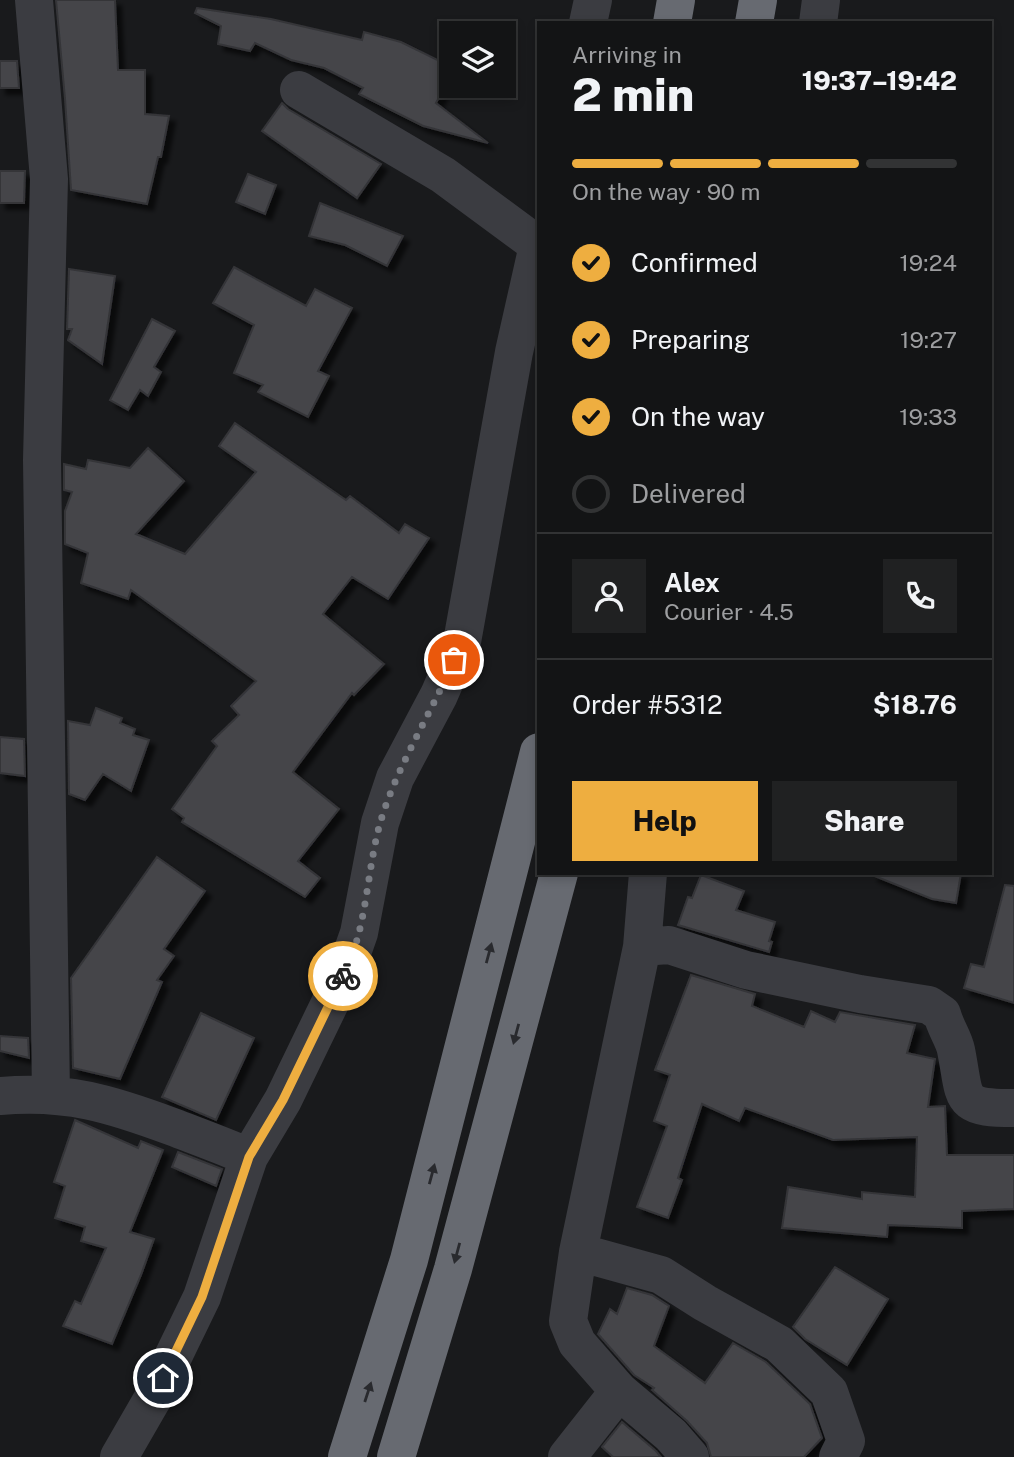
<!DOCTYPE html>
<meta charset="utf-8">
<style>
:root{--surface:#131415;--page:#202122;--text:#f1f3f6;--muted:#9d9ea0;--line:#323334;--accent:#eeae40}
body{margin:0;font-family:"Public Sans",sans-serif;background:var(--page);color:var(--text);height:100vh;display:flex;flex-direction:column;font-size:26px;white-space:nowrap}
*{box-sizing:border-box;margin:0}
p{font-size:23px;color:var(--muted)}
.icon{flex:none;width:38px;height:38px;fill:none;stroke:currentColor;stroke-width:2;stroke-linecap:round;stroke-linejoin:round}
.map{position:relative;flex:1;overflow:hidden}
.details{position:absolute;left:537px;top:21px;width:455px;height:854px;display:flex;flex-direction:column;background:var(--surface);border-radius:0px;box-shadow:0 4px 10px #0003,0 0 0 2px var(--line)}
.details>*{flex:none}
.fabs{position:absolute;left:439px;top:21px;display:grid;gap:14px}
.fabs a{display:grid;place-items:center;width:77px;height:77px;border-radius:0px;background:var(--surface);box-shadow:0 4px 10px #0003,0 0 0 2px var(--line);font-size:35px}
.pin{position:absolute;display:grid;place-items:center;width:60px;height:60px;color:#fff;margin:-30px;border:4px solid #fff;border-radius:50%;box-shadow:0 2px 7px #0007}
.courier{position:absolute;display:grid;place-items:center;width:70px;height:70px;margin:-35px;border:5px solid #eeae40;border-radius:50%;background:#fff;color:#222;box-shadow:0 2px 9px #0007}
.head em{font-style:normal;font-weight:800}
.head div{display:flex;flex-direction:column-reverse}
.head{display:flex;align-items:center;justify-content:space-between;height:119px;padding:0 35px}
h1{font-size:46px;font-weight:800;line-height:52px}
.bar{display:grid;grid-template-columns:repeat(4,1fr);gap:10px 7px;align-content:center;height:84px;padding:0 35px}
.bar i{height:9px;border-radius:5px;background:var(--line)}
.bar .current{background:var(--accent)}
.bar p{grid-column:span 4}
.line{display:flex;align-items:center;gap:18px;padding:0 35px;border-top:2px solid var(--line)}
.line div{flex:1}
.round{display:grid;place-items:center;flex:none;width:74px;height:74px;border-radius:0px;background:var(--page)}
ol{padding:0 35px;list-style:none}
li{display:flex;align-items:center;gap:21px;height:77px}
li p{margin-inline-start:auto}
li .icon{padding:7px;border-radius:50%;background:var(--accent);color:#111;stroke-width:4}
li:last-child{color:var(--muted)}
li i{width:38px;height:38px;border:4px solid var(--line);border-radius:50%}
.action{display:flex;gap:14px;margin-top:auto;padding:14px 35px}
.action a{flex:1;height:80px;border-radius:0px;background:var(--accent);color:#111;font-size:28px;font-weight:800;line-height:80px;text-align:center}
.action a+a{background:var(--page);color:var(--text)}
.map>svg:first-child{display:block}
.building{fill:#444549;stroke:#343438;stroke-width:2;filter:url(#shadow)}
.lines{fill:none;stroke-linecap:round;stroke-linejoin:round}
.minor{stroke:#3b3c41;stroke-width:38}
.highway{stroke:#676a71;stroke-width:38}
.oneway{fill:#292a2e}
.done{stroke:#797c83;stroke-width:7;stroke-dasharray:0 12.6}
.route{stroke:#eeae40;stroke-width:9}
</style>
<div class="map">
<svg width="1014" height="1457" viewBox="0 0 1014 1457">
<defs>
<filter id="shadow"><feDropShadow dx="6" dy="6" stdDeviation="2" flood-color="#0009"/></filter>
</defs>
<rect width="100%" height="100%" fill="#191a1c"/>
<path class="building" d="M56,0h59l3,70h27v44l24,2 -8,41h-3l-11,47 -76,-14 -6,-91z
M197,8l74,11 91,21 2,-8 37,10 51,25v6l-16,30 52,40 -65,-17 -64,-32 4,-6 -39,-20 -33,-8 -36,-17 -5,8 -32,-7 3,-18 -26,-13z
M0,61h17l2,27h-19z
M282,103l6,6 93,55 -24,34 -95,-67z
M0,171h25l-1,32h-24z
M248,174l28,11 -11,29 -29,-12z
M320,203l83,33 -16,30 -42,-21 -36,-9z
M234,267l72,39 9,-17 37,19 -34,63 11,5 -21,41 -50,-25 5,-7 -29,-12 20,-48 -41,-22z
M69,269l46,7 -13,88 -34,-24 4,-11h-5z
M152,319l23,12 -21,36 7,5 -13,24 -8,-6 -12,20 -18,-10z
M235,423l111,77 4,-4 49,37 6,-9 24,14 -41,61 -36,-22 -29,37 61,50 -30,31 -2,-2 -59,79 46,37 -41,52 22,17 -15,19 -123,-75 2,-4 -12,-9 45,-63 -5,-5 27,-26 -8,-9 25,-25 -125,-91 -3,9 -47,-16 7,-30 -23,-9v-33l7,-19 -8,-2v-26l22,5 2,-9 42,8 18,-20 36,33 -48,53 49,20 71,-82 -37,-26z
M96,708l26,10 -2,5 15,6 -2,6 16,5 -18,51 -28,-17 -18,26 -16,-6 -1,-73 22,4z
M0,737l24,2 1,37 -25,-3z
M157,857l48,34 -41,58 10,7 -17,24 5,2 -42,97 -47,-11 -2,-90z
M872,873h89l-5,30 -24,-4 -60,-24z
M701,875l43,16 -8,19 39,12 -6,19 3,1 -3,10 -91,-27 10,-28 4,1z
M1005,885l9,1v117l-50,-15 7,-24 13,3z
M691,975l64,19 -3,12 52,21 7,-16 24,11 5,-10 75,13 -8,28 28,6 -7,48 17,-1 2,49h67v54l-52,2v17l-74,-3 -1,12 -105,-9 6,-41 74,12v-7l53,5 2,-60 -84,3 -88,-32 -6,13 -37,-17 -24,74 4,2 -14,38 -31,-11 30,-81 -13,-5 16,-46 -15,-5z
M201,1013l53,25 -38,82 -54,-23z
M0,1036l28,2 1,20 -29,-7z
M75,1120l63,28 3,-7 22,9 -33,82 24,7 -13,36 -29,69 -49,-18 12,-25 6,3 25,-56 -25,-7 4,-14 -30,-9 10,-32 -11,-4z
M178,1152l44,17 -6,17 -44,-19z
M835,1267l53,32 -41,66 -42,-26 -12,-12z
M627,1288l25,7 17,11 -15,40 51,37 28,-40 33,19 44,42 12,34 -18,19h-93l-4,-14 -20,-22 -35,-31 2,-2 -20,-13 -36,-41 12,-25 7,5z
M622,1422l34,29 5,6h-48l-11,-10z"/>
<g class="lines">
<path class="minor" d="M34,0l15,179 -7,281 9,635
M588,23l5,-23
M818,23l3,-23
M299,90l144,85 95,70
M648,873l-6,74 -64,305 -10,69 9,22 42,48 52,44 19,22
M642,947l27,-2 77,25 114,24 69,11 13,9c3,13 12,25 14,36 10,50 1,58 58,58
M0,1096c67,-6 111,8 173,31 26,10 51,19 76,30
M578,1252l83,23 44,28 74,41 50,48 17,49 -8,16
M119,1457l34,-59 49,-101 47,-140 34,-57 63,-130 13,-37 21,-110 15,-45 44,-83 23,-53 52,-290 25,-111
M567,1457l52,-66"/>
<path class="highway" d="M672,23l4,-23
M754,23l4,-23
M347,1457l62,-197 130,-508
M396,1457l57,-188 106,-396"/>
</g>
<defs><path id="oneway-solid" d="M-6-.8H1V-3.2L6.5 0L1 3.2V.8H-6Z" transform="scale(1.75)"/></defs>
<g class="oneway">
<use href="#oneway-solid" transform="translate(489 953) rotate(-75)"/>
<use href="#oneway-solid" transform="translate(516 1034) rotate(105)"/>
<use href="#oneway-solid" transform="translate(432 1174) rotate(-75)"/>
<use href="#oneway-solid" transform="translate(457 1253) rotate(105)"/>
<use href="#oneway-solid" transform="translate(368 1392) rotate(-72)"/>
</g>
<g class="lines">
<path class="done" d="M343,976c25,-48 23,-105 38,-156 17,-56 50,-106 73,-160"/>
<path class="route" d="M163,1378l39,-81 47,-140 34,-57 60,-124"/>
</g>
</svg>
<div class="fabs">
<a><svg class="icon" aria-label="layers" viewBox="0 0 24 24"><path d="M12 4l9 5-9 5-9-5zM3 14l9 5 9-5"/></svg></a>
</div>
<div class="pin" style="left:454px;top:660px;background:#ea580c"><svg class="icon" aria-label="bag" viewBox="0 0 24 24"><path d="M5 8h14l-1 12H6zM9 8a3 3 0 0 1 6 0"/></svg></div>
<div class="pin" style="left:163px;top:1378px;background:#1f2937"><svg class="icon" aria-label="home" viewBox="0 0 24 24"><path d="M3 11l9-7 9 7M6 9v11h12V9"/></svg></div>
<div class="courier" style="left:343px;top:976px"><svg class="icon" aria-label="bike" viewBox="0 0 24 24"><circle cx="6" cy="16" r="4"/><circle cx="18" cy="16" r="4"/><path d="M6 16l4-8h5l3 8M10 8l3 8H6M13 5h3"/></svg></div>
<section class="details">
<div class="head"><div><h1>2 min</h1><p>Arriving in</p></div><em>19:37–19:42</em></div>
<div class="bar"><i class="current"></i><i class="current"></i><i class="current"></i><i></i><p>On the way · 90 m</p></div>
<ol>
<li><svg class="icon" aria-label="check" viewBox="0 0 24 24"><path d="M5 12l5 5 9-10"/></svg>Confirmed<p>19:24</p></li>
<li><svg class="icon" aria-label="check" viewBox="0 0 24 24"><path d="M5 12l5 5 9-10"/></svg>Preparing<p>19:27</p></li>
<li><svg class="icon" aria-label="check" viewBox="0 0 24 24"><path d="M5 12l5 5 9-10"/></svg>On the way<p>19:33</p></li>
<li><i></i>Delivered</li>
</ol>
<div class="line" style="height:126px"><a class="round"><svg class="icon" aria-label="person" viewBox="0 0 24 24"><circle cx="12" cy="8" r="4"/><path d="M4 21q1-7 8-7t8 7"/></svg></a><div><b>Alex</b><p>Courier · 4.5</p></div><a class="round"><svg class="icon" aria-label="phone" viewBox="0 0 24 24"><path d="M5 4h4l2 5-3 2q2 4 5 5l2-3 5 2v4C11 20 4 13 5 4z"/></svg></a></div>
<div class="line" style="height:91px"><div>Order #5312</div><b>$18.76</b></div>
<div class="action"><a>Help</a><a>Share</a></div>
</section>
</div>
